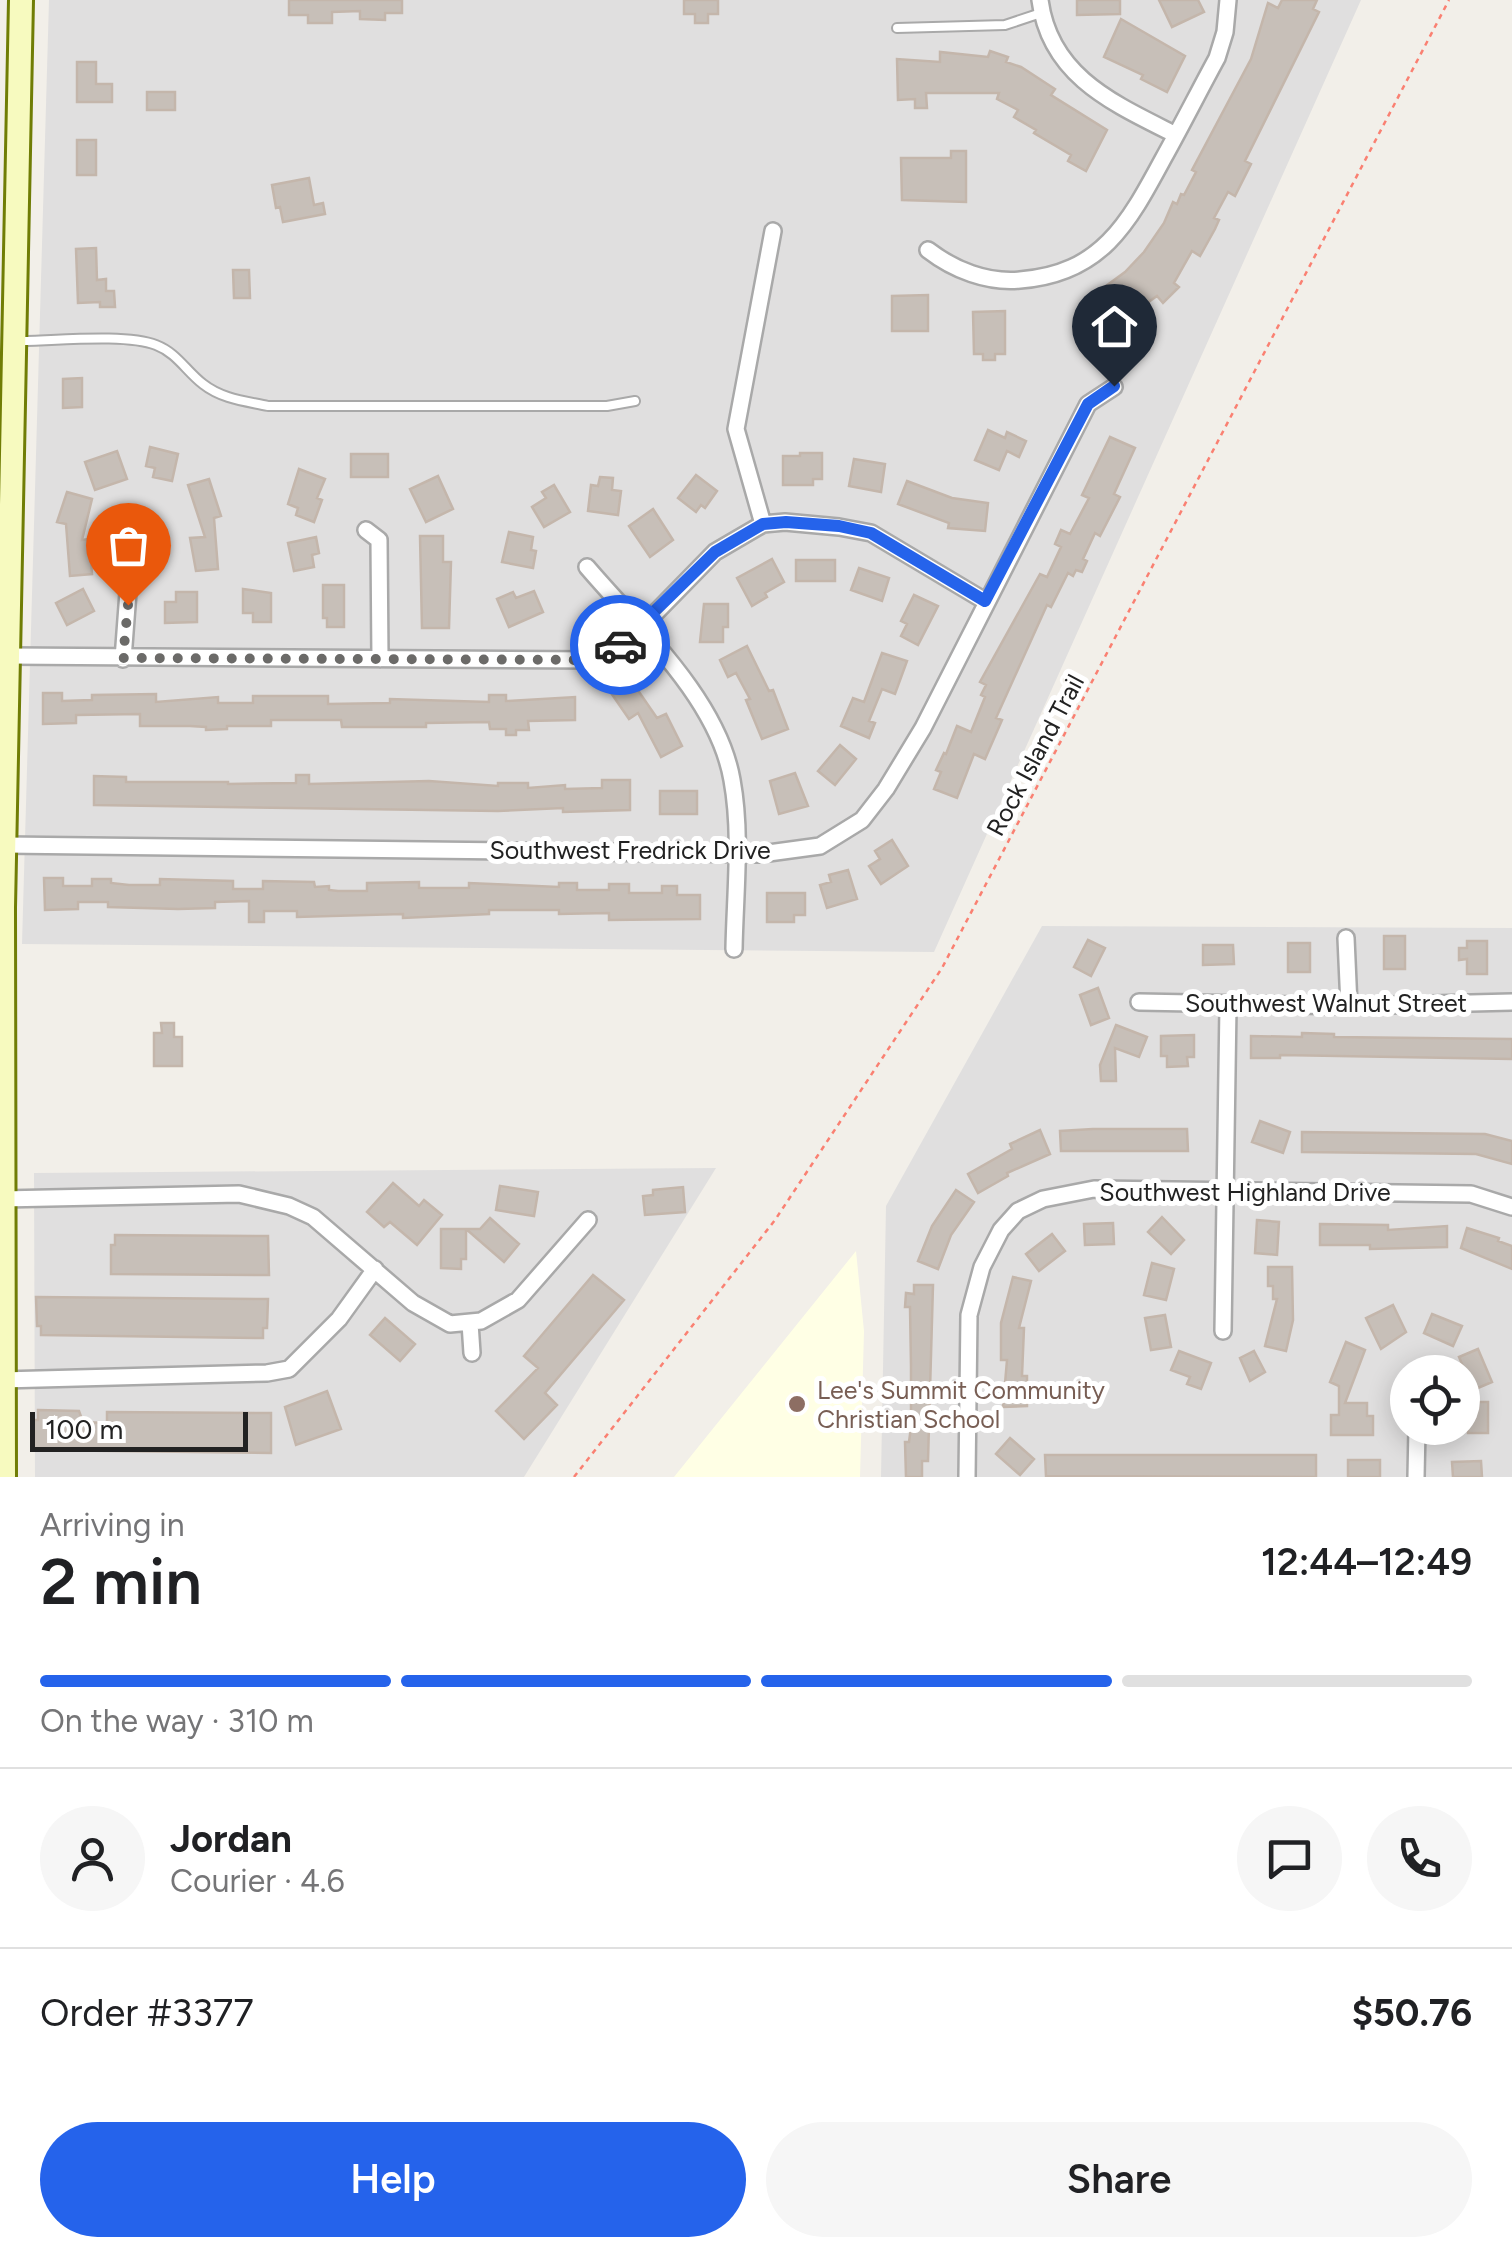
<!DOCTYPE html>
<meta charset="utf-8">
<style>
:root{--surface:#fff;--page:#f6f6f6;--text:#202124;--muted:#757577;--line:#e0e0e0;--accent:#2563eb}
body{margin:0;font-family:Figtree,sans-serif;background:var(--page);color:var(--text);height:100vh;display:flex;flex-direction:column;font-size:38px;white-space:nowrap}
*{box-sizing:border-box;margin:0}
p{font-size:32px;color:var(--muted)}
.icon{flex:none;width:55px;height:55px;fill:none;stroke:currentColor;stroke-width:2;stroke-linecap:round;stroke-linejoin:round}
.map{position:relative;height:1477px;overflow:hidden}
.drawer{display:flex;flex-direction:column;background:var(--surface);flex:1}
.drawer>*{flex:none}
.tools{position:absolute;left:1390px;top:1355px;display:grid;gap:20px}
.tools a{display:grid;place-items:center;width:90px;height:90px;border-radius:50%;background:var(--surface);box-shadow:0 5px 25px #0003;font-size:50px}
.scale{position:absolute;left:30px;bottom:25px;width:218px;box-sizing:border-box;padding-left:10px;border:5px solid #222;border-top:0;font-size:28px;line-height:35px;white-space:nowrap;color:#222;-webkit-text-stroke:8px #fff;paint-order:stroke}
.pin{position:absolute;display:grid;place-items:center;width:85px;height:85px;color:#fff;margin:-102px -42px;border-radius:50% 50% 50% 0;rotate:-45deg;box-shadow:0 0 10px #0007}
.pin .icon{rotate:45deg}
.courier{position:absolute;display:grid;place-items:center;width:100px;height:100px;margin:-50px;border:8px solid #2563eb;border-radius:50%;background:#fff;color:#222;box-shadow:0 2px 12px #0007}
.overview em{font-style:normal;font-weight:600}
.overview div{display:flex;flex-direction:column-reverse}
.overview{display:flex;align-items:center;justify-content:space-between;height:170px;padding:0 40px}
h1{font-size:65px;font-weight:600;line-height:75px}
.bar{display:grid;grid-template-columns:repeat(4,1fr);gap:15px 10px;align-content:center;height:120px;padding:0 40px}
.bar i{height:12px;border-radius:8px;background:var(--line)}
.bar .current{background:var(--accent)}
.bar p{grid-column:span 4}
.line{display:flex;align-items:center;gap:25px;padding:0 40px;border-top:2px solid var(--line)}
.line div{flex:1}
.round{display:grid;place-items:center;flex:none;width:105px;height:105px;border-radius:52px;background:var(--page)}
.button{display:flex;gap:20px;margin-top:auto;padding:20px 40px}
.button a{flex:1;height:115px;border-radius:60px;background:var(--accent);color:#fff;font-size:40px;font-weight:600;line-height:115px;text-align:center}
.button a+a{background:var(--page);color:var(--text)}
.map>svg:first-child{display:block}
.residential{fill:#e0dfdf;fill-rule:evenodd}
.education{fill:#ffffe5}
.building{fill:#c7bfb8;stroke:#c4b6ab;stroke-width:2.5}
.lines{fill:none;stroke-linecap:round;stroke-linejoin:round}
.lane-casing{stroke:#a9a9a9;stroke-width:12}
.street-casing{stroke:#a9a9a9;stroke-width:20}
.secondary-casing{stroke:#707d05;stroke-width:28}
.path{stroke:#fa8072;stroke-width:2.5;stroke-dasharray:5 5;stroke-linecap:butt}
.lane{stroke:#fff;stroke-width:8}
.street{stroke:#fff;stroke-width:15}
.secondary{stroke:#f7fabf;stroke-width:22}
.done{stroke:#6b6a68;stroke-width:10;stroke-dasharray:0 18}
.route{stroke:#2563eb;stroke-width:12}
.education-dot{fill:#8d6e63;stroke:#fff;stroke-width:4}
.labels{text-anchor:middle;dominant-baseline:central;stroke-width:10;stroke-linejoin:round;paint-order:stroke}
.street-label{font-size:25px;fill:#222;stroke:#fff}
.education-label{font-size:25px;fill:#785e54;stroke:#fff;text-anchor:start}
</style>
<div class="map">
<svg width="1512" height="1477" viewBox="0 0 1512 1477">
<rect width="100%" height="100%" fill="#f2efe9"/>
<path class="residential" d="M49,0h1312l-427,952 -912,-8z
M1042,926l470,2v549h-631l5,-271zM1408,1372h54v56h-54z
M716,1168l-192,309h-489l-1,-304z"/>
<path class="education" d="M856,1251l8,80 -4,146h-186z"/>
<path class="building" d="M289,0h113v13h-17v7l-25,-1v-8l-28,1v11h-24v-8h-19z
M684,0h34v14h-10v9h-13v-9h-11z
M1077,0h43v14l-43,1z
M1159,0h39l6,12 -32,15z
M1282,0h35l-4,9 6,3 -74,149 6,3 -16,32 -7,-4 -14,26 5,2 -4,9 -15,27 -8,-5 -18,32 5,4 -16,16 -6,-7 -17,12 4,7 -11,8 -5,-7 -8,5 -21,-30 26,-19 19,-20 20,-29 9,-21 4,2 4,-10 3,1 12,-23 -4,-2 59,-111 17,-56 10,5z
M1121,19l64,37 -18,36 -26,-13 2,-4 -39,-18z
M990,51l18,6 -2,5 15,5 34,22 -4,6 56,35 -21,41 -18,-10 3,-6 -37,-22 2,-3 -22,-13 4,-7 -21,-11 2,-6h-73l1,15h-12v-9l-17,1 -1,-41 43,3v-10l48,5z
M77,62h19v22h16v18h-35z
M147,92h28v18h-28z
M77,140h19v35h-19z
M951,151h15v51l-64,-2 -1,-42h50z
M309,178l5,27 9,-2 2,11 -42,8 -3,-15 -4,1 -4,-23z
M96,248l1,32 9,-1v12h8l1,16h-15v-5l-22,1 -2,-54z
M233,270h16l1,28h-16z
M928,295v36h-36v-35z
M1005,311v43h-10v6h-12v-6h-9l-1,-42z
M82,378v29l-19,1v-29z
M988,430l17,8 2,-6 19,9 -7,16 -12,-6 -8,19 -24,-10z
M1110,437l25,11 -21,46 6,3 -20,39 -5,-3 -12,26 4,2 -5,11 -6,-2 -3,6 -5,-3 -17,34 -4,-2 -51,113 6,2 -17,39 -11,-5 -17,44 -23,-9 7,-17 -5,-2 8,-17 2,1 11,-28 14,6 14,-35 -4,-2 5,-10 -6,-3 60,-108 7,3 14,-30 -6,-3 6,-14 9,4 19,-36 -7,-3z
M150,447l28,7 -6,27 -19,-4 2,-9 -9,-2z
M117,451l10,28 -32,11 -10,-28z
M800,453h22v26h-9v6h-30v-29h17z
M351,454h37v23h-37z
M854,459l31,5 -4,28 -32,-6z
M299,469l26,10 -8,19 5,2 -8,22 -18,-7 2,-7 -10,-4z
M696,475l21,16 -12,17 -4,-3 -5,7 -18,-14z
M438,476l15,33 -27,13 -16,-33z
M600,477l13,1 -1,12 9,1 -3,24 -30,-4 3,-26 7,1z
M209,479l12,37 -7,2 4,51 -22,2 -6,-33 15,-1 -17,-52z
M907,481l45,17 36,5 -3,28 -37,-3 1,-5 -51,-19z
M554,485l16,27 -26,15 -12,-20 14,-9 -4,-6z
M67,492l25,7 -10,41 7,-1 3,35 -22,2 -4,-52 -9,-2z
M653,509l20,31 -23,17 -21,-31z
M509,532l24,5 -2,13 5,1 -3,17 -31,-6z
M420,536h23v26h8l-2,66h-27z
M316,537l3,16 -7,2 2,12 -20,4 -6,-28z
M772,559l12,23 -19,11 2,4 -15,9 -15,-28z
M796,560h39v21h-39z
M859,568l30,10 -7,23 -31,-11z
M323,585h21v42h-17v-9h-4z
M83,589l11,22 -27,14 -11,-22z
M243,589l28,4v29h-18v-9h-10z
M534,591l9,21 -34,15 -12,-28 16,-7 3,6z
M176,592h21v30l-32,1v-21h11z
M914,595l24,11 -20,39 -17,-9 6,-12 -6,-3z
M704,604h24v23h-5v15h-23z
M747,646l22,45 4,-1 15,39 -26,10 -16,-39 4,-1 -14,-26 -8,4 -8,-17z
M882,653l25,8 -12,33 -13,-5 -13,32 6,2 -6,15 -28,-12 12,-28 11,4z
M628,676l29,42 9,-4 16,32 -21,11 -23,-44 -9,6 -20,-29z
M43,693h19v8l30,-1v-5l64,-1v8l62,-5v6h35v-7h75v8l62,-1v-4l99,3v-7h17v6l69,-4v23l-47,1 1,9h-13v5h-10v-6h-16l-1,-7 -63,1v4h-84l-1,-7h-70v6h-44v3l-21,1v-3l-16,-1h-50v-12l-64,1v8l-33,1z
M840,745l16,14 -21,26 -17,-14z
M795,773l13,33 -29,8 -9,-33z
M296,775h13v9l120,-3 69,5v-3h30v5l37,-3v4l37,-1v-8h28v30l-67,2v-4l-65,3 -404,-6v-29l32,1v5h102v2l68,-1z
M660,791h37v23h-37z
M892,840l16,26 -27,18 -12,-18 11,-7 -5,-8z
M848,870l9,29 -30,9 -7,-23 11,-3 -2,-7z
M44,878h19v8h29v-7h19v4l18,2h31v-6l73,2v8h30v-8l51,1 1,5 14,-1v4l9,1h29v-8l52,-1v6h50v-5l90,4v-4h18v7h32v-6h20v9h33v-7h15v9h23v24l-91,1v-7l-50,1v-4h-70v4l-86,4v-4l-106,3v-6h-33v11h-15v-21l-34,1v6l-37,1 -70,-2v-5h-30v7l-33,1z
M767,893h38v22h-11v7h-27z
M1384,936h21v33h-21z
M1088,940l17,8 -14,28 -17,-9z
M1467,941h20v33h-20v-15l-8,1v-12h8z
M1288,943h22v29h-22z
M1203,945h30l1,19 -31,1z
M1098,988l11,30 -18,7 -11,-30z
M161,1023h13v14h8v29h-28v-33h8z
M1116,1025l31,12 -8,20 -24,-9 1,33h-15l-1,-16z
M1302,1033l32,1v3l178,2v20l-232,-4v3h-29v-22l51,1z
M1194,1035v22h-7l1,9 -21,1v-11h-6v-20z
M1260,1121l30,11 -7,21 -31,-11z
M1093,1129h94l1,22h-127l-1,-20z
M1040,1130l10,24 -43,19 1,3 -30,17 -10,-19 44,-25 -2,-5z
M1302,1132l183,2 27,7v23l-36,-10 -174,-2z
M393,1183l26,23 5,-6 18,15 -25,30 -27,-23 -6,5 -17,-15z
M500,1186l38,6 -4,24 -38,-6z
M683,1187l2,25 -40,3 -2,-19 10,-1v-5z
M956,1190l18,12 -23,33 -13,34 -20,-8 14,-35z
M1162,1217l22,23 -13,14 -23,-22z
M490,1218l29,26 -15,18 -38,-33h14z
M1257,1220l22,2 -2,33 -22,-2z
M1113,1223l1,21 -29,1 -1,-21z
M1320,1224l68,1v5l59,-4v21l-77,2v-4h-50z
M1467,1228l32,10 -1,3 14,5v23l-51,-21z
M441,1229h25v30h-5v10l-20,-1z
M1052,1234l13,17 -26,20 -13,-17z
M115,1235l153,1 1,39 -158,-1v-29h4z
M1152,1263l22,6 -8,31 -22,-5z
M1268,1267h24l1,53 -7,31 -21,-5 12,-47h-4v-13h-5z
M593,1275l31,25 -79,93 12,12 -33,34 -28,-28 42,-43 -14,-12z
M1013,1277l18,4 -12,47h5l-2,48h5v30l-24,1 4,-47h-6v-37z
M914,1285h19l-5,176h-6v16h-16l-1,-35h4l2,-15v-61l-1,-59h-5l1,-14 8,1z
M36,1297l232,2 -1,29h-4v10l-222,-3v-9h-4z
M1393,1305l13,27 -25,17 -15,-31z
M1432,1314l30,12 -9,20 -29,-13z
M1165,1315l6,32 -20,3 -6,-32z
M385,1318l30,26 -15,17 -30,-26z
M1346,1342l19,8 -20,53h22v13h6v19h-42v-20h8v-29l-9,-4z
M1478,1349l14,33 -19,8 -14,-33z
M1179,1351l32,12 -10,26 -14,-5 3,-7 -19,-7z
M1254,1351l11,21 -15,9 -10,-23z
M327,1391l14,38 -45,16 -11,-38z
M1467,1402h21v31h-20z
M38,1410l41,1 4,11 24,1v-11l164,1v40l-237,-3v-30h4z
M1010,1438l24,21 -14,16 -24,-21z
M1045,1455h271v22l-270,-1z
M1348,1460h32v17h-32z
M1481,1461l1,16h-29l-1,-15z"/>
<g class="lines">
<g class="lane-casing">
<path id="lane" d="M897,28l108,-3 36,-12
M18,341c35,0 108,-8 138,4 21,8 30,26 47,39 19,15 42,17 65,22h339l28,-5"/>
</g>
<g class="street-casing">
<path id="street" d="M1040,0c10,77 75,104 136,135
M928,250c26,20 59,33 92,30 81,-6 108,-56 143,-121 19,-34 36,-68 54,-101l8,-26 3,-32
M763,524l-27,-95 37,-198
M366,530l13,10 1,119
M587,567c52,61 131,132 145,213 10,54 3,114 2,169
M9,656l586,4 36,-22 84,-86 48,-28 22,-2 54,5 32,6 114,68
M123,659l6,-80 12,-50
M5,845l756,9 59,-8 42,-26 24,-31 37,-61 165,-324 26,-17
M1346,938l3,68
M1139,1002l210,4 163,-4
M2,1199l237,-5 50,12 24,11 100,86 37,21 31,-3 37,-21 70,-80
M470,1323l2,30
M1223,1331l5,-325
M2,1380l265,-7 22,-4 50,-50 36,-50
M967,1477l2,-162 13,-48 19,-37 17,-19 25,-12 51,-10 377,5 41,13
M1416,1477l1,-49"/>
</g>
<g class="secondary-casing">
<path id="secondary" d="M4,1477l-1,-569 18,-908"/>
</g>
<path class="path" d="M574,1477l201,-257 167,-252 507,-968"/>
<use href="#lane" class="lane"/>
<use href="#street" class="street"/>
<use href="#secondary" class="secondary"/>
</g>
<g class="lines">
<path class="done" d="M128,605l-5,53 472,2 25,-15"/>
<path class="route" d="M620,645l95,-93 48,-28 23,-2 53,4 32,7 114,68 103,-197 26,-18"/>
</g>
<circle class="education-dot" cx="797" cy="1404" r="10"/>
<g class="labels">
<g class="street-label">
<text transform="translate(1035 755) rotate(-62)">Rock Island Trail</text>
<text x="630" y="850">Southwest Fredrick Drive</text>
<text x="1326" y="1003">Southwest Walnut Street</text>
<text x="1245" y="1192">Southwest Highland Drive</text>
</g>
<g class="education-label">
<text x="817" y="1390">Lee's Summit Community<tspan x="817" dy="29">Christian School</tspan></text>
</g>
</g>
</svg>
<div class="tools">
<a><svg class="icon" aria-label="locate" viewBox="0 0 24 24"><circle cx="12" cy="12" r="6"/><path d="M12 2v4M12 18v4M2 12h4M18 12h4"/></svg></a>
</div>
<div class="scale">100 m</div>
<div class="pin" style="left:128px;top:605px;background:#ea580c"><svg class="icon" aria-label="bag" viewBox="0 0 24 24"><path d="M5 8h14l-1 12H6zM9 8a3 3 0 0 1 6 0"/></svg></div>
<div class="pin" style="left:1114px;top:386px;background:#1f2937"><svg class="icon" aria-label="home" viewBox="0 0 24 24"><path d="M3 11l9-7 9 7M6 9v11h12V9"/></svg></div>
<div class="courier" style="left:620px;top:645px"><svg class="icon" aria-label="car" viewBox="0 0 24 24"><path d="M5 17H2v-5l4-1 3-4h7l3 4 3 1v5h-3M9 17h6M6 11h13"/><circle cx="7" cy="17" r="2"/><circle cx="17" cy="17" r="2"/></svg></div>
</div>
<section class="drawer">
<div class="overview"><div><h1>2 min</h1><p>Arriving in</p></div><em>12:44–12:49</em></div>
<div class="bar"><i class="current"></i><i class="current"></i><i class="current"></i><i></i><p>On the way · 310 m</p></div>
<div class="line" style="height:180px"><a class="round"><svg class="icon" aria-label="person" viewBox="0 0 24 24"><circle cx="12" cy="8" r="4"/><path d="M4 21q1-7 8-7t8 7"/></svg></a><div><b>Jordan</b><p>Courier · 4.6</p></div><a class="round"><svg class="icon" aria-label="chat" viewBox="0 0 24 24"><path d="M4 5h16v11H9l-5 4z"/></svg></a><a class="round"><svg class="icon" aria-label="phone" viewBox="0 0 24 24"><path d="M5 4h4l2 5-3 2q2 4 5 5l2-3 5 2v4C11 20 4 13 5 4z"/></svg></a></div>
<div class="line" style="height:130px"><div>Order #3377</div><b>$50.76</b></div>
<div class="button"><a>Help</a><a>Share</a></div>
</section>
